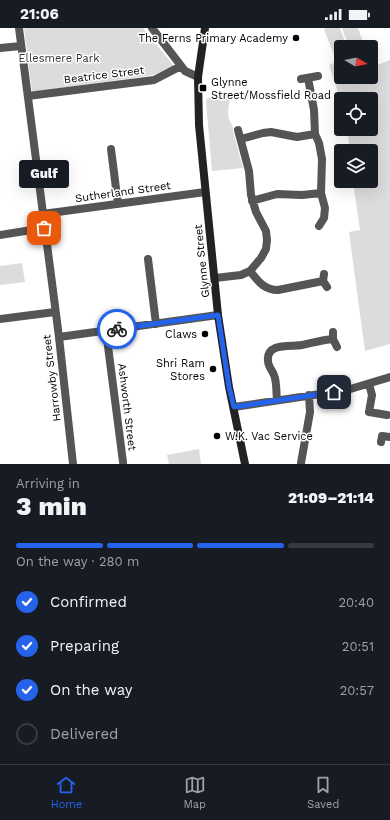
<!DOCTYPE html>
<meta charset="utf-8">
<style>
:root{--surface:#171b24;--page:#242831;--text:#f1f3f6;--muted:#9ea1a6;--line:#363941;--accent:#2563eb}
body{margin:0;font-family:"Work Sans",sans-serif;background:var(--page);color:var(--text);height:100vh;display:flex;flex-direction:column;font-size:15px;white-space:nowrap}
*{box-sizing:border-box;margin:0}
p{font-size:13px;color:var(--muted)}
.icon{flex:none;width:22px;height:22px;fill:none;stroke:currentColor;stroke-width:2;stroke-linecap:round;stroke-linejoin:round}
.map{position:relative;height:436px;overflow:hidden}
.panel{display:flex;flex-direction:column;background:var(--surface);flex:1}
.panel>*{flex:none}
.needle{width:26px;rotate:100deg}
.fabs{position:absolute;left:334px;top:12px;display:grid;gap:8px}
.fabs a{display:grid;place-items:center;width:44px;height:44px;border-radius:4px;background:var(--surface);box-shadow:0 4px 16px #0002;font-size:20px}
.pin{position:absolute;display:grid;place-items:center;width:34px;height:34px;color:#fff;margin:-17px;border-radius:8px;box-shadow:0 2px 6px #0006}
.courier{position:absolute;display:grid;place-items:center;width:40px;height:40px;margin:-20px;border:3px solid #2563eb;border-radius:50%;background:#fff;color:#222;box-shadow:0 1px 5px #0007}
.bubble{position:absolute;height:28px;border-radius:4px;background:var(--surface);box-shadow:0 4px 16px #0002;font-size:13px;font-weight:800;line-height:28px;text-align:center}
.summary em{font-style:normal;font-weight:800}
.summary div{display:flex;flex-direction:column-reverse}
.summary{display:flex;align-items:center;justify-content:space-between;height:68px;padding:0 16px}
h1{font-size:26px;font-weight:800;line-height:30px}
.bar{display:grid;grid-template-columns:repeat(4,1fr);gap:6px 4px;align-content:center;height:48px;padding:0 16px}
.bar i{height:5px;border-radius:3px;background:var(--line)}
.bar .selected{background:var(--accent)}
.bar p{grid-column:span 4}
ol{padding:0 16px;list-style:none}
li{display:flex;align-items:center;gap:12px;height:44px}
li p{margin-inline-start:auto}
li .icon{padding:4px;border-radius:50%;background:var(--accent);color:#fff;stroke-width:4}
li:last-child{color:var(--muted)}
li i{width:22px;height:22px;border:2px solid var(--line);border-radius:50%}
.status{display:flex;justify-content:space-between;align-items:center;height:28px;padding:0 20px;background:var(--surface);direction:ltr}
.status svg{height:11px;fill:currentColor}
.menu{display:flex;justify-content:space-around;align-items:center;height:56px;border-top:1px solid var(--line);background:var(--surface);font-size:11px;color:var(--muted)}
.menu a{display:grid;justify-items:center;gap:2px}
.menu .selected{color:var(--accent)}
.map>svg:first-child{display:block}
.green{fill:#dcdcdc}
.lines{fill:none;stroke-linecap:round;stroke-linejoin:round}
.minor{stroke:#555;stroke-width:8}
.tertiary{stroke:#555;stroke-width:8}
.secondary{stroke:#222;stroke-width:8}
.done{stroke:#595959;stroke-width:4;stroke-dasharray:0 7.2}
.route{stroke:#2563eb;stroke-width:5}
.poi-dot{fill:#000;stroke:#fff;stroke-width:1.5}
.labels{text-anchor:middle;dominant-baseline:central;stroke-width:3;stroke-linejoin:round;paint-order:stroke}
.poi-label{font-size:11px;fill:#000;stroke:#fff;text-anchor:end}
.park-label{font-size:11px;fill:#333;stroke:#fff}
.street-label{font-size:11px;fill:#000;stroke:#fff}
</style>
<div class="status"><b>21:06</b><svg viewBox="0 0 49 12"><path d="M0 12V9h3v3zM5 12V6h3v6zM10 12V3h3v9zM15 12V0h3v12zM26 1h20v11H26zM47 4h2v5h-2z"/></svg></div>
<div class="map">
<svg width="390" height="436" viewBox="0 0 390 436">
<rect width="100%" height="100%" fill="#fff"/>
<path class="green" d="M24,0h119l31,38 -21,9 -121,17z
M327,0h13l7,19h-6v9l-6,2 -11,-29z
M342,0h16l7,19h-16z
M371,29l4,9 15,-6v284l-25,7 -16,-119 11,-2 -7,-49h18v-30h-21l-3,-22h24v-30h-30v2l-12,-36 12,-5v17h30z
M208,70l22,1c-1,6 -3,13 -1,20 2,5 4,6 4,12l10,37 -31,3 -6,-70z
M22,235l3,19 -25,3v-19z
M199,421l2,15h-32l-2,-9z"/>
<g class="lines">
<path class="minor" d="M152,0l33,43 13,6
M0,20l21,-2
M308,50l6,32 1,24 4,9 3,16 -1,34 4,15 -1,10 -5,8
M301,51l17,-3
M28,68l126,-16 27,-14
M241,111l22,-6 8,-1 26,5 18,-3
M111,121l7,55
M252,173l25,-7 25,1 19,-2
M43,186l162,-22
M0,207l44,-7
M148,231l8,65
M250,243c8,10 14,19 28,19l45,-9
M324,246l-1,7 4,6
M215,250l26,-3 9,-4 11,-13 5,-9 1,-9 -1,-9 -10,-19 -5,-17 -2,-24 -11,-41
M0,291l55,-7
M106,303l17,131
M333,304v7l4,8
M59,309l159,-22
M369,356l3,11 -3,17 18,3
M277,372c-1,-8 0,-18 -3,-25 -2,-5 -6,-9 -6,-14 -2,-19 23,-14 34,-16 10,-2 20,-5 31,-6
M234,379l113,-17 43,-13
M381,414l1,-6 8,1
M301,435l9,-51 -1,-17"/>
<path class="tertiary" d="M19,0l40,309 14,127"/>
<path class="secondary" d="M205,0l-7,49 1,48 19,190 11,72 16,77"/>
</g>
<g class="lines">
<path class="done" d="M44,200l15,109 58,-8"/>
<path class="route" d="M117,301l101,-14 11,72 5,20 100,-15"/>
</g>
<g class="poi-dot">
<circle cx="296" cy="10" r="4"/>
<rect x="199" y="56" width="8" height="8" rx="2"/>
<circle cx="205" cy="306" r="4"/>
<circle cx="213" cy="341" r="4"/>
<circle cx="217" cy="408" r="4"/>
</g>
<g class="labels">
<g class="poi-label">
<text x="288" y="10">The Ferns Primary Academy</text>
<text x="211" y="54" text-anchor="start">Glynne<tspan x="211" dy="13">Street/Mossfield Road</tspan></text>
<text x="197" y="306">Claws</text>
<text x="205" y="335">Shri Ram<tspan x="205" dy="13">Stores</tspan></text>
<text x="225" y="408" text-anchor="start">W.K. Vac Service</text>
</g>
<g class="park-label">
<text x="59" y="30">Ellesmere Park</text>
</g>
<g class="street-label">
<text transform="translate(104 47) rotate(-7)">Beatrice Street</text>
<text transform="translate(123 164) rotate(-8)">Sutherland Street</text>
<text transform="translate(202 233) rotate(-96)">Glynne Street</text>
<text transform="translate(52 350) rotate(-97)">Harrowby Street</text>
<text transform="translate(127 379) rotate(83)">Ashworth Street</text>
</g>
</g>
</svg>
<div class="fabs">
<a><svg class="needle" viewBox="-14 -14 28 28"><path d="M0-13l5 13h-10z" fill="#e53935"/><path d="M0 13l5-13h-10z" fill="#9ea1a6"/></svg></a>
<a><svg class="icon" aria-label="locate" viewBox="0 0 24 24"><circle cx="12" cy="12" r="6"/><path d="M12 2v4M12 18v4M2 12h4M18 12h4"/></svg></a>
<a><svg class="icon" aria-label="layers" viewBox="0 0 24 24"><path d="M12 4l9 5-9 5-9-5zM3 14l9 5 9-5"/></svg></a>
</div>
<div class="pin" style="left:44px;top:200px;background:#ea580c"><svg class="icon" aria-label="bag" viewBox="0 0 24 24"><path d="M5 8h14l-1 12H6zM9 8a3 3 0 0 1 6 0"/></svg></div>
<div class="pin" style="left:334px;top:364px;background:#1f2937"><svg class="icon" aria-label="home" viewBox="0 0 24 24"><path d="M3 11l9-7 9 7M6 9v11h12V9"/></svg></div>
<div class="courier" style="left:117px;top:301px"><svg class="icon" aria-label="bike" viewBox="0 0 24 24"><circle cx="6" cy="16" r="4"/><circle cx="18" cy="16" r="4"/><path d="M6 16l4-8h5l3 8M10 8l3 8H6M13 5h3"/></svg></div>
<div class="bubble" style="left:19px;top:132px;width:50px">Gulf</div>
</div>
<section class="panel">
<div class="summary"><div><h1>3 min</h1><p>Arriving in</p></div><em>21:09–21:14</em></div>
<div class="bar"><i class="selected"></i><i class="selected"></i><i class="selected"></i><i></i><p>On the way · 280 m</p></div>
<ol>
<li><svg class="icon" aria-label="check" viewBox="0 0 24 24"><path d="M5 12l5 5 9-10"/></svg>Confirmed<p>20:40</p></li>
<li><svg class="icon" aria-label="check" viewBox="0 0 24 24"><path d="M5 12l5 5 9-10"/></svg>Preparing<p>20:51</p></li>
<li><svg class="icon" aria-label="check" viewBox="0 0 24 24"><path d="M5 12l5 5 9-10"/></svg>On the way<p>20:57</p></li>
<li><i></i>Delivered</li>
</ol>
</section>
<nav class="menu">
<a class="selected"><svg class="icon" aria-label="home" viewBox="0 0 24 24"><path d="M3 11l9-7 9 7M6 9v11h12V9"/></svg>Home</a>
<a><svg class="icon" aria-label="map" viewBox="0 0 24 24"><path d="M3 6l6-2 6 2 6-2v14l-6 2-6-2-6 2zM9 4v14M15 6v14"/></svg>Map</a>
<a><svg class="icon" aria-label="saved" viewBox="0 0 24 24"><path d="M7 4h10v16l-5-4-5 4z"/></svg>Saved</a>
</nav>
